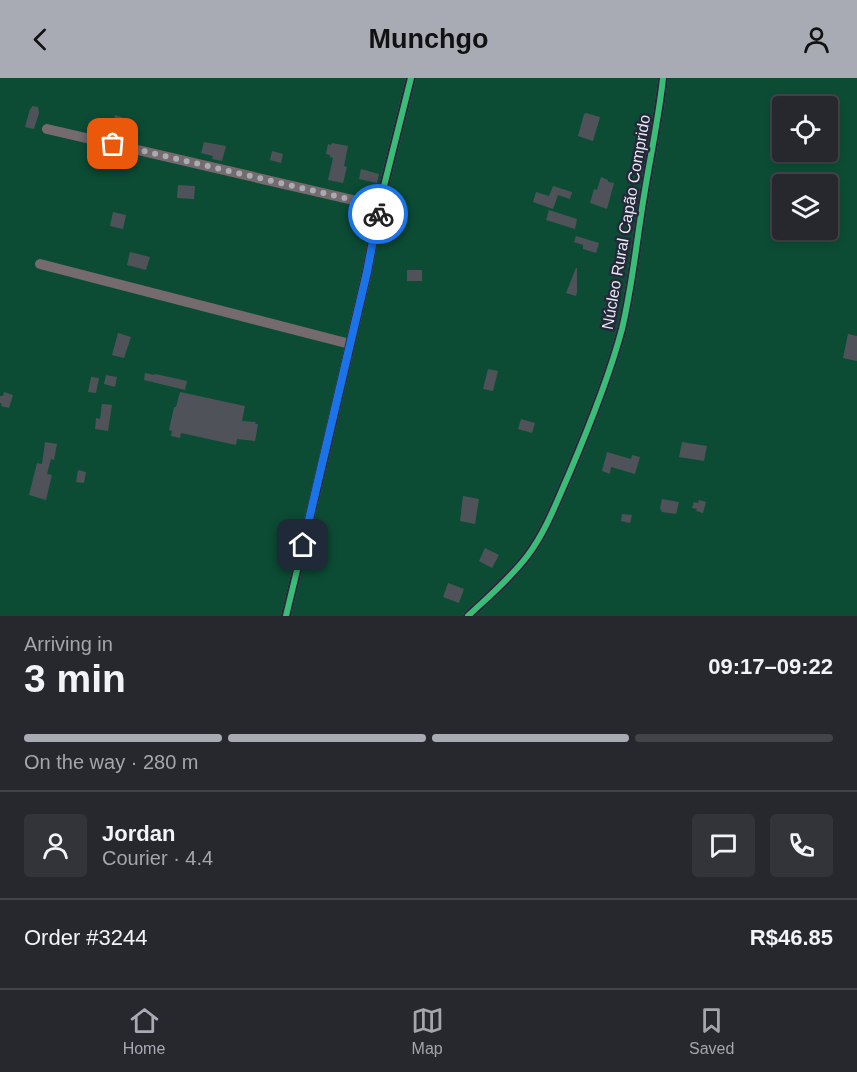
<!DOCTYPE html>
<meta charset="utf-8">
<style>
:root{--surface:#26282e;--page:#32343a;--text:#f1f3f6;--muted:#a4a6aa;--line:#42444a;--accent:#a8aab4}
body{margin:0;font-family:Helvetica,sans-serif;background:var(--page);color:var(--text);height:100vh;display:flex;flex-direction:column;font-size:22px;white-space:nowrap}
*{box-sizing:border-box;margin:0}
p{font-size:20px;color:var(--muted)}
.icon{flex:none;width:33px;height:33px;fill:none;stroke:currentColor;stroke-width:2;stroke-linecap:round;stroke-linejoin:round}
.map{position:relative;height:538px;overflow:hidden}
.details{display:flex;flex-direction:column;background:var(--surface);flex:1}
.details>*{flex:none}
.tools{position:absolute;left:772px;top:18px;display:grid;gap:12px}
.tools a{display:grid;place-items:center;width:66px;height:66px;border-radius:6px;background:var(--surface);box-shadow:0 3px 9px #0003,0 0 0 2px var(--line);font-size:30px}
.pin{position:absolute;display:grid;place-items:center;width:51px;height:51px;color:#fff;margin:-26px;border-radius:12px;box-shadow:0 3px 9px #0006}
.courier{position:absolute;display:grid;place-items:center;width:60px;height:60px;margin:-30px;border:4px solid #1a73e8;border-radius:50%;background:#fff;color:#222;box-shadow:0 2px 8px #0007}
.headline em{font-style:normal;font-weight:700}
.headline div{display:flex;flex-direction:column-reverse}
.headline{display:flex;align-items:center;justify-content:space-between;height:102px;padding:0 24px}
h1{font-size:39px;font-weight:700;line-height:45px}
.bar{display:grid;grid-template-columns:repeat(4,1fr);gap:9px 6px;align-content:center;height:72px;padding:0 24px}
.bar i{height:8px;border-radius:4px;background:var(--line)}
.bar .current{background:var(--accent)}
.bar p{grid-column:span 4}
.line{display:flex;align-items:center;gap:15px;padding:0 24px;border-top:2px solid var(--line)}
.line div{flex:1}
.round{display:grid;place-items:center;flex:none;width:63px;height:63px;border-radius:6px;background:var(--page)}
header{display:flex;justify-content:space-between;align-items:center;height:78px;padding:0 24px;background:var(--accent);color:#111;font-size:27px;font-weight:700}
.menu{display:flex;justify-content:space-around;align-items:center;height:84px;border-top:2px solid var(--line);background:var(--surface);font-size:16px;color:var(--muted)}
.menu a{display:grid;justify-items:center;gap:3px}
.menu .current{color:var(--accent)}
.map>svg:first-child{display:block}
.green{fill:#0c4c35;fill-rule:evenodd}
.building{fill:#505259}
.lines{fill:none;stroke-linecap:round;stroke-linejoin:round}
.minor{stroke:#756a6d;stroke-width:10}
.cycleway-casing{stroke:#252838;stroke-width:10}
.cycleway{stroke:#3abd76;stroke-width:6}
.done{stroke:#a8aab4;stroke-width:6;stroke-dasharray:0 10.8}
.route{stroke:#1a73e8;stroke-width:8}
.labels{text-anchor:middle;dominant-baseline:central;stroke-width:5;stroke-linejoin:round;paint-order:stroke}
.street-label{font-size:16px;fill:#e7e9f4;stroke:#252838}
</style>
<header><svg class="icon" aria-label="back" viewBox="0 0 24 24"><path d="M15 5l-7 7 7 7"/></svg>Munchgo<svg class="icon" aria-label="person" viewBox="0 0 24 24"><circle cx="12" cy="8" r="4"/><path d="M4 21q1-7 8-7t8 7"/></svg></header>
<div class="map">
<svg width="857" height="538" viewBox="0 0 857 538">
<rect width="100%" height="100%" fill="#33353e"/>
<path class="green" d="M0,0h857v538h-857zM783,28h45v46h-45zM783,106h45v46h-45z"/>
<path class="building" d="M32,28l6,1 1,6 -5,16 -9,-2 5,-18h1z
M586,35l14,4 -7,24 -15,-5 6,-22z
M115,37l9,3 -4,16 -9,-3z
M204,64l22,4 -4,15 -10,-2 1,-3 -12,-3z
M332,65l16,3 -4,20 3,1 -4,16 -15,-3 5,-22 -3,-1v-2l-4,-1 2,-10 3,1z
M272,73l11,3 -2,9 -11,-3z
M361,91l18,5 -2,9 -18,-4z
M601,99l7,3v2l6,1 -7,26 -17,-6 4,-14 3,1z
M178,107l17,1 -1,13 -17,-1z
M553,108l19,6 -2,7 -12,-4 -5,14 -20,-7 3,-10 13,4z
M549,132l28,9 -2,10 -29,-9z
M113,134l13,3 -3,14 -13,-3z
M576,158l23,7 -3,10 -13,-4v-4l-9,-3z
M130,174l20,5 -4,13 -19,-5z
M576,190h1v24l-1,4 -10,-3z
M407,192h15v11h-15z
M118,255l13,4 -7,21 -12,-3z
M848,256l9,2v25l-14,-3z
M488,291l10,2 -5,20 -10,-2z
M145,295l9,2v-1l6,1 27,6 -2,9 -41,-10z
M106,297l11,2 -2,10 -11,-3z
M91,299l8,1 -3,15 -8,-1z
M4,314l9,3 -4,13 -8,-2 1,-2 -2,-1v-7h3z
M180,314l65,14 -3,15 14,1 -1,2h3l-3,17 -18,-2 -1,6 -55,-12 -1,5 -9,-2 1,-5 -3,-1 5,-23h2z
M102,326l10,1 -4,26 -13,-2 1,-11 4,1z
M521,341l14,4 -3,10 -14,-4z
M45,364l12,2 -3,16 -3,-1 -4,15 5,1 -6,25 -17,-5 8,-32 5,1z
M682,364l25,4 -3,15 -25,-4z
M607,374l24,7 1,-4 8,2 -5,17 -24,-7 -1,7 -8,-3z
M78,392l8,2 -2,11 -8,-1z
M463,418l16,3 -4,25 -15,-3z
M662,421l17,3 -3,12 -14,-2 -2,-4z
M699,422l7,2 -3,11 -7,-2 1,-2 -5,-1 2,-6 4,1z
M622,436l10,1 -2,8 -9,-2z
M485,470l14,7 -7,13 -13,-7z
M448,505l16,6 -5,14 -16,-6z"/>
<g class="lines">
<path class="minor" d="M47,51l332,77
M40,186l310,80
M286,538l37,-154 44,-190 12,-66 32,-128
M468,538c20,-19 43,-38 60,-61 18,-24 29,-54 41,-81 20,-47 40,-96 53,-145 11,-46 15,-93 23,-139 6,-37 14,-74 18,-112"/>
<g class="cycleway-casing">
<path id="cycleway" d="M286,538l37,-154 44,-190 12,-66 32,-128
M468,538c20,-19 43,-38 60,-61 18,-24 29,-54 41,-81 20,-47 40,-96 53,-145 11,-46 15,-93 23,-139 6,-37 14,-74 18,-112"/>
</g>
<use href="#cycleway" class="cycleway"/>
</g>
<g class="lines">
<path class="done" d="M113,66l266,62 -1,8"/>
<path class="route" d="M303,467l64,-273 11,-58"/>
</g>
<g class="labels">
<g class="street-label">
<text transform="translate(626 144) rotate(-80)">Núcleo Rural Capão Comprido</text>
</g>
</g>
</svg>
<div class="tools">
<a><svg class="icon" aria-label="locate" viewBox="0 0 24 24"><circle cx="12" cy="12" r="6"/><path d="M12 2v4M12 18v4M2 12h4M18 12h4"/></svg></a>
<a><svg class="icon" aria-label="layers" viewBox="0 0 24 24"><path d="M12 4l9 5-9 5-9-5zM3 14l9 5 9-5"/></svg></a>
</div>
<div class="pin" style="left:113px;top:66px;background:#ea580c"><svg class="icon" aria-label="bag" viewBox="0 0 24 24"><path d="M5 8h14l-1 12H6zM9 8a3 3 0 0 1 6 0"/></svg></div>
<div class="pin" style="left:303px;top:467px;background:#1f2937"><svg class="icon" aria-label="home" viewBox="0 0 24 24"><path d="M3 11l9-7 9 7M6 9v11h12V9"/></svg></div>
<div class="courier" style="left:378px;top:136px"><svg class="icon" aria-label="bike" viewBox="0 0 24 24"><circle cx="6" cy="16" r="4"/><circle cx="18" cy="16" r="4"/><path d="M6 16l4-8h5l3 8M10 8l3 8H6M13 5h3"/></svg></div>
</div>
<section class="details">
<div class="headline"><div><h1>3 min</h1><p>Arriving in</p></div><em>09:17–09:22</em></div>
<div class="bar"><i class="current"></i><i class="current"></i><i class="current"></i><i></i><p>On the way · 280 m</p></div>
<div class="line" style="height:108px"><a class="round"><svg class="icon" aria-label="person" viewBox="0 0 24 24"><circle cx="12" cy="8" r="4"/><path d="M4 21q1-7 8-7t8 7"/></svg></a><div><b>Jordan</b><p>Courier · 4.4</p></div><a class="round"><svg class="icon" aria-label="chat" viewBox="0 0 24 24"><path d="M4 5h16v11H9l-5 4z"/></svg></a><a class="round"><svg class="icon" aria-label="phone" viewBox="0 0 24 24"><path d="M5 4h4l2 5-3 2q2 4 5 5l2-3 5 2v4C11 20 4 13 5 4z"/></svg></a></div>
<div class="line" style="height:78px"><div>Order #3244</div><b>R$46.85</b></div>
</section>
<nav class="menu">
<a class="current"><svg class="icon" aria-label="home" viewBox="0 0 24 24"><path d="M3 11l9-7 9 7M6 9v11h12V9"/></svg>Home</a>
<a><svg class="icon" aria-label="map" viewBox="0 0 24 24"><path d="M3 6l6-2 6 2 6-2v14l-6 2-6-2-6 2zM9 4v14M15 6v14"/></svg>Map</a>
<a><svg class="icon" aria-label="saved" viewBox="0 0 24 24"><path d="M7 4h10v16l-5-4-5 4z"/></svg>Saved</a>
</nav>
